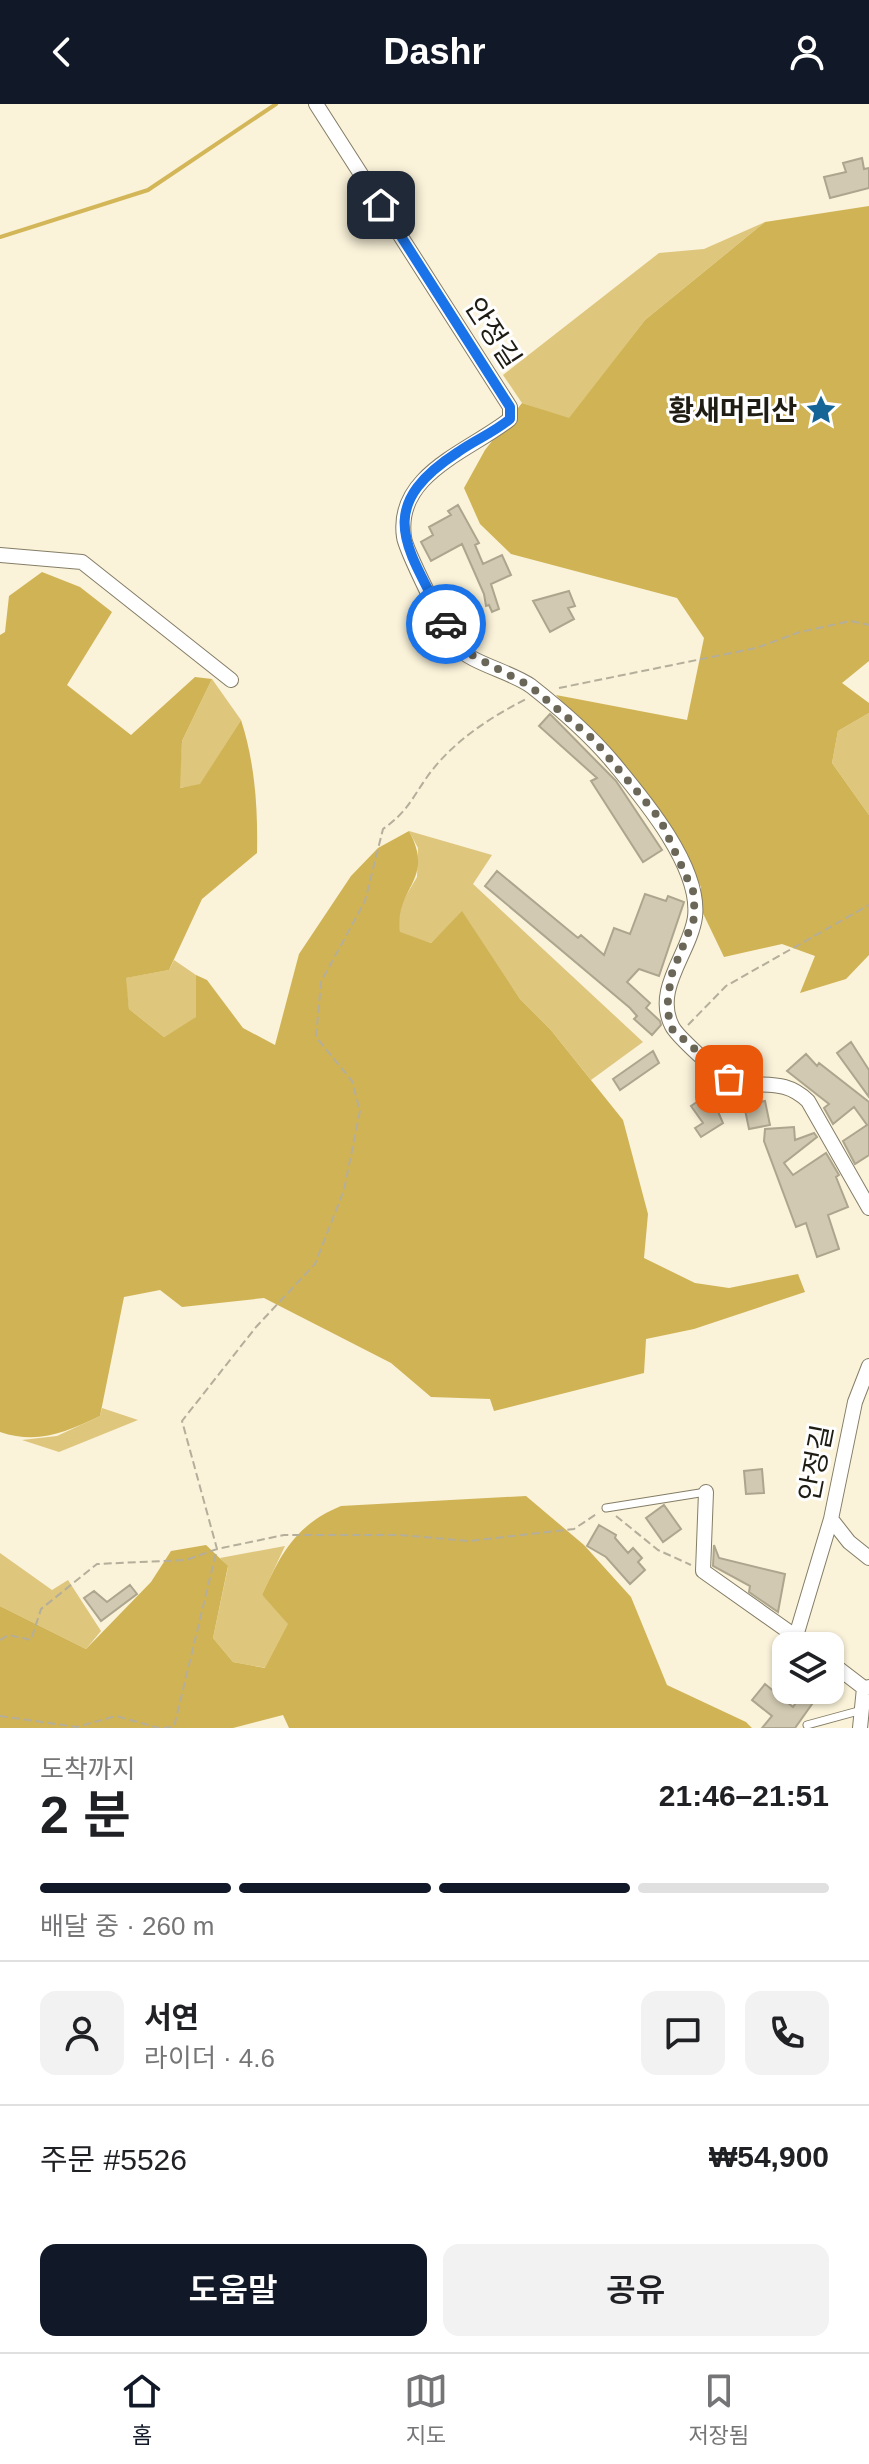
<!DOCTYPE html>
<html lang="ko">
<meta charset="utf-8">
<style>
:root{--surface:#fff;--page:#f2f2f2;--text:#202124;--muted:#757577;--line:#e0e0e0;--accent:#111827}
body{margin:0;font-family:Arial,"Noto Sans KR",sans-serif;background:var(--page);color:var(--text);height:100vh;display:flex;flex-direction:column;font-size:30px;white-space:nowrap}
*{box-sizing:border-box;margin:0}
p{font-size:26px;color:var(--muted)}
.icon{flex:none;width:44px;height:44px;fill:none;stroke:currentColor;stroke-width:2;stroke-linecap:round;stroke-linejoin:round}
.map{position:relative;height:1624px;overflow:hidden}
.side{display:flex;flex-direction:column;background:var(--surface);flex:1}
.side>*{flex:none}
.controls{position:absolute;left:772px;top:1528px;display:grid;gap:16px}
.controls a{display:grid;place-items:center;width:72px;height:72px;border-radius:16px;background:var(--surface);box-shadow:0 2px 6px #0004;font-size:40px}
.pin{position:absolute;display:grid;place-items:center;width:68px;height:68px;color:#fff;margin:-34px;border-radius:16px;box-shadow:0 4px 12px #0006}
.courier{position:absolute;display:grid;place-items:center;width:80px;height:80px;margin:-40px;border:6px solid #1a73e8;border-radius:50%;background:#fff;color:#222;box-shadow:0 2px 10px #0007}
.headline em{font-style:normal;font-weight:600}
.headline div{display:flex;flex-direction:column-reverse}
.headline{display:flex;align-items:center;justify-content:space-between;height:136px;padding:0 40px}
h1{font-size:52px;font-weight:600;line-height:60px}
.bar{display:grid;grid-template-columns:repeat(4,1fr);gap:12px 8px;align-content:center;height:96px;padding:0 40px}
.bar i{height:10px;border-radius:6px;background:var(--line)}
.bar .current{background:var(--accent)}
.bar p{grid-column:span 4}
.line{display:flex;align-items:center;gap:20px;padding:0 40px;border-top:2px solid var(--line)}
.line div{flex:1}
.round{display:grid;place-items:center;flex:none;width:84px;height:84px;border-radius:16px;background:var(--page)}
.button{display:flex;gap:16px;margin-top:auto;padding:16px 40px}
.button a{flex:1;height:92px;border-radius:16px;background:var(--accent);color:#fff;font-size:32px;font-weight:600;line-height:92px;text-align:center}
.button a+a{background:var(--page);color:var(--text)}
header{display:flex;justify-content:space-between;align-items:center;height:104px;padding:0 40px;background:var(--accent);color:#fff;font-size:36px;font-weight:600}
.tabs{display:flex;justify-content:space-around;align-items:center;height:112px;border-top:2px solid var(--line);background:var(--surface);font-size:22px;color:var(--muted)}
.tabs a{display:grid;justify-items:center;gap:4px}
.tabs .current{color:var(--accent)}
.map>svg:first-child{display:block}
.green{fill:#dec67d}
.forest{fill:#d0b355}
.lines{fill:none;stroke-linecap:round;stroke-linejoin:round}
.stream{stroke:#d3b658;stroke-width:4}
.building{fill:#d1c9b1;stroke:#ada58e;stroke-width:2}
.lane-casing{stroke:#847d66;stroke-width:9}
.street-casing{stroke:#847d66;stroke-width:16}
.path{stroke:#b4ae9a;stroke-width:2;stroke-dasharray:8 4;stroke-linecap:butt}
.lane{stroke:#fff;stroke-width:7}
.street{stroke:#fff;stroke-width:14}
.done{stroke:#6b6758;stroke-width:8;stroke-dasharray:0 14.4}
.route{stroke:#1a73e8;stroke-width:10}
.labels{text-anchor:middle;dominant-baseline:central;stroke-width:6;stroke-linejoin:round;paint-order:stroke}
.street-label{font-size:28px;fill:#1e1c13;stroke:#fff}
.poi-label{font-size:28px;font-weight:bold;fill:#1e1c13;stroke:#fff;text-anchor:end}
</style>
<header><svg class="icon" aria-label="back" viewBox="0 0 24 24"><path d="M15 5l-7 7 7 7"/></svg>Dashr<svg class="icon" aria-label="person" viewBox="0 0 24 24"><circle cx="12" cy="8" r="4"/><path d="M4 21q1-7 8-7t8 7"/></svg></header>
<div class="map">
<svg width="869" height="1624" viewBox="0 0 869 1624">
<rect width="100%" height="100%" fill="#faf2d9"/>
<path class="green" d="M765,118l-120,98 -76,99 -47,-16 -19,-28 156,-122 45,-4z
M212,575l29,41 -41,65 -21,3 3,-47z
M869,609v102l-37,-52 6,-32z
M409,727l83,24 -19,29 170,158 -52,38 -41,-51 -30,-30 -58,-87 -31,31 -31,-10 -3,-22 20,-34 1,-29z
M174,856l22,15 1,42 -33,20 -35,-28 -4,-31 44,-8z
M102,1304l36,12 -79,32 -37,-12 35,-4 43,-20z
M285,1442l-23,49 27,29 -23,44 -33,-6 -20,-24 15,-71 -8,-9z
M0,1449l52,37 16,-10 33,51 -15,18 -86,-43z"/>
<path class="forest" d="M869,102v455l-27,22 27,20v10l-31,18 -6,32 37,52v140l-23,24 -46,14 15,-37 -33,-12 -58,13 -25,-52 2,-18 -52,-92 -93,-100 131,25 17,-82 -27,-40 -166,-44 -31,-30 -16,-36 21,-38 37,-47 47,15 76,-98 120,-98z
M42,468l38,15 32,25 -45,73 64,50 64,-58 17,2 -30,62 -2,47 20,-4 41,-64c14,43 17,89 16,133l-55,46 -33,71 -43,8 3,31 35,28 32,-20v-42l11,5 36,48 32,17 24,-91 52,-78 27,-28 31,-17c27,50 -15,56 -9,101l31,11 31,-32 58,88 30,30 73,91 25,94 -4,44 51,25 34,5 69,-14 7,18 -111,37 -48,10 -2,34 -150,38 -4,-12 -59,-2 -40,-34 -127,-65 -82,9 -22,-17 -36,7 -24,119c-35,16 -61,29 -100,16v-797l5,-3 4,-36z
M526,1392l58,49 47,52 36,88 79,37 6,6h-463l-6,-13 -50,13h-233v-122l86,43 65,-67 20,-31 35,-6 22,21 -15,72 20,24 32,6 23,-44 -26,-29c19,-41 33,-70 79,-89z"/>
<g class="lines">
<path class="stream" d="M0,133l148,-47 128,-86"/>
</g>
<path class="building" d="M862,54l2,11 5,-1v20l-39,10 -6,-21 22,-5 -3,-9z
M458,401l21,38 -4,2 8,19 19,-9 9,20 -20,9 8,25 -7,3 -3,-7 -3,1 -2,-12 -22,-50 -31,17 -10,-19 12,-7 -4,-8 22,-12 -3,-4z
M569,487l6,15 -7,2 6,11 -24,13 -17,-31z
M550,610l66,67 46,69 -19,12 -52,-81 6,-3 -58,-52z
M497,767l81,67 3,-3 23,20 10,-27 16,6 15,-40 21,7 2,-5 16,6 -25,74 -20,-7 -12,13 23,21 -4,5 14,13 1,4 -9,10 -18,-16 3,-3 -7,-8 -145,-122z
M851,938l18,28v27l-32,-44z
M653,947l6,12 -39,27 -7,-11z
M806,950l11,12 2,-3 50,39v53l-14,9 -12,-23 24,-16 -13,-18 -21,17 -9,-16 5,-4 -42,-33z
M710,989l13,30 -22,14 -6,-9 8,-5 -12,-17z
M765,997l5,24 -21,4 -5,-24z
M794,1023l1,13 19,-7 3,4 -33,26 9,12 33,-22 13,22 -3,2 12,30 -20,8 11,34 -22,8 -11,-34 -10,4 -32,-86 1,-12z
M762,1365l2,24 -18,1 -2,-23z
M664,1401l17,24 -18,13 -17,-24z
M599,1421l17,10 -1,3 13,15 5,-5 9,10 -4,4 7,8 -15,14 -24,-27 -19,-11z
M714,1441l5,13 66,16 -7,38 -29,-20 1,-6 -37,-20z
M130,1481l7,9 -36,27 -17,-23 10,-7 13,11z
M765,1580l28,23 12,-17 12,7 -22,31h-33l10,-12 -20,-16z"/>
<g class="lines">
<g class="lane-casing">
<path id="lane" d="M606,1404l100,-16
M807,1621l55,-15"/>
</g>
<g class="street-casing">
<path id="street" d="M316,0l194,303v12c-40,32 -115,55 -106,118 1,12 44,98 52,109 14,17 56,26 75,40 28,22 57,47 80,74 30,36 90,106 84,157 -5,36 -42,72 -23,109 4,9 48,50 57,53 30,12 52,-4 79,22l61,107
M0,451l82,7 149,118
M869,1262l-14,36 -24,117 18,23 20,16
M706,1388l-3,79 106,75
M796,1532l35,-117
M830,1558l34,26
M860,1624l4,-40 5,-1"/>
</g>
<path class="path" d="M559,584l197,-40 44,-16 51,-11 18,4
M688,921l38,-39 143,-81
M616,1412l42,34 33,15
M0,1536l9,-5 22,5 10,-31 56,-45 89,-4 31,-11 67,-14h116l69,6 105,-12 24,-16
M0,1612l77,11 39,-11 43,12 15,-1 43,-178 -35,-128 74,-94 59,-63 29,-74 16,-79 -8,-30 -36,-44 5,-55 44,-81 18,-72c24,-17 28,-29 44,-52 25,-35 62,-59 99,-78"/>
<use href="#lane" class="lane"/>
<use href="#street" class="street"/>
</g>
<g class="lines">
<path class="done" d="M446,520l11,23 73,39 64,54 66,79 33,72 2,25 -24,60 -4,33 5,20 57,50"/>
<path class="route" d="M381,101l129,202v12c-17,14 -35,21 -52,33 -88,57 -49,97 -12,172"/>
</g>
<defs>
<g id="sight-bare" transform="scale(2.4)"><path d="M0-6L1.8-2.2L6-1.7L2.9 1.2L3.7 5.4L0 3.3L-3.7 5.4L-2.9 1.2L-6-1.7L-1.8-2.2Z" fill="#156597" stroke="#fff" stroke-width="2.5" paint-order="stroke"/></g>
</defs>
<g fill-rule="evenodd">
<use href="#sight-bare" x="821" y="306"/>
</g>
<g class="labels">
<g class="street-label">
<text transform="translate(493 229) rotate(57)">안정길</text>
<text transform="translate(816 1359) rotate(-79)">안정길</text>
</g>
<g class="poi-label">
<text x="797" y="306">황새머리산</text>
</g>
</g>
</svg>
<div class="controls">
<a><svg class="icon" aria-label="layers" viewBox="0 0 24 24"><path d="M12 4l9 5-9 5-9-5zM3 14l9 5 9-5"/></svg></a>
</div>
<div class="pin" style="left:729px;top:975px;background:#ea580c"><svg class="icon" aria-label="bag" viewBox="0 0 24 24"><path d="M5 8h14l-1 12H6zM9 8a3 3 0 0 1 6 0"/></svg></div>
<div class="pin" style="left:381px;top:101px;background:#1f2937"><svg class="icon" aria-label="home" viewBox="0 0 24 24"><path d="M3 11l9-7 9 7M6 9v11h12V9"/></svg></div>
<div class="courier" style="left:446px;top:520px"><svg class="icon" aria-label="car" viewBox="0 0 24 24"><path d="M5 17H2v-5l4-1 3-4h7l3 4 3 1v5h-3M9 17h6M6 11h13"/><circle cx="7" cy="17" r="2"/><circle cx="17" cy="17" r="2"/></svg></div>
</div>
<section class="side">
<div class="headline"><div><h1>2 분</h1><p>도착까지</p></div><em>21:46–21:51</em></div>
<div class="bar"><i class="current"></i><i class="current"></i><i class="current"></i><i></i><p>배달 중 · 260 m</p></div>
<div class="line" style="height:144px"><a class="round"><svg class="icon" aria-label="person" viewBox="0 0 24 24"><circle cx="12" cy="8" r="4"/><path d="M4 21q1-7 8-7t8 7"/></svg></a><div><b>서연</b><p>라이더 · 4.6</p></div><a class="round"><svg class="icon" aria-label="chat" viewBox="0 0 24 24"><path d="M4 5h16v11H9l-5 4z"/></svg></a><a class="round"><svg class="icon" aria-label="phone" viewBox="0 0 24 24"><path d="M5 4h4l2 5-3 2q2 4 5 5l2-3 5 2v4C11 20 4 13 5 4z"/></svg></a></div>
<div class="line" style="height:104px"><div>주문 #5526</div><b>₩54,900</b></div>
<div class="button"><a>도움말</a><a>공유</a></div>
</section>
<nav class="tabs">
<a class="current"><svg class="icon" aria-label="home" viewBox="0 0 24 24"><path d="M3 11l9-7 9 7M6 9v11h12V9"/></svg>홈</a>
<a><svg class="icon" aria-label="map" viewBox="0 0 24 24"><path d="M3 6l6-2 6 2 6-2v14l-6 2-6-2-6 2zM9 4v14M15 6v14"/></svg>지도</a>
<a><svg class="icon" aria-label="saved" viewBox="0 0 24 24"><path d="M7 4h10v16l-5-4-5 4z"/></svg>저장됨</a>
</nav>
